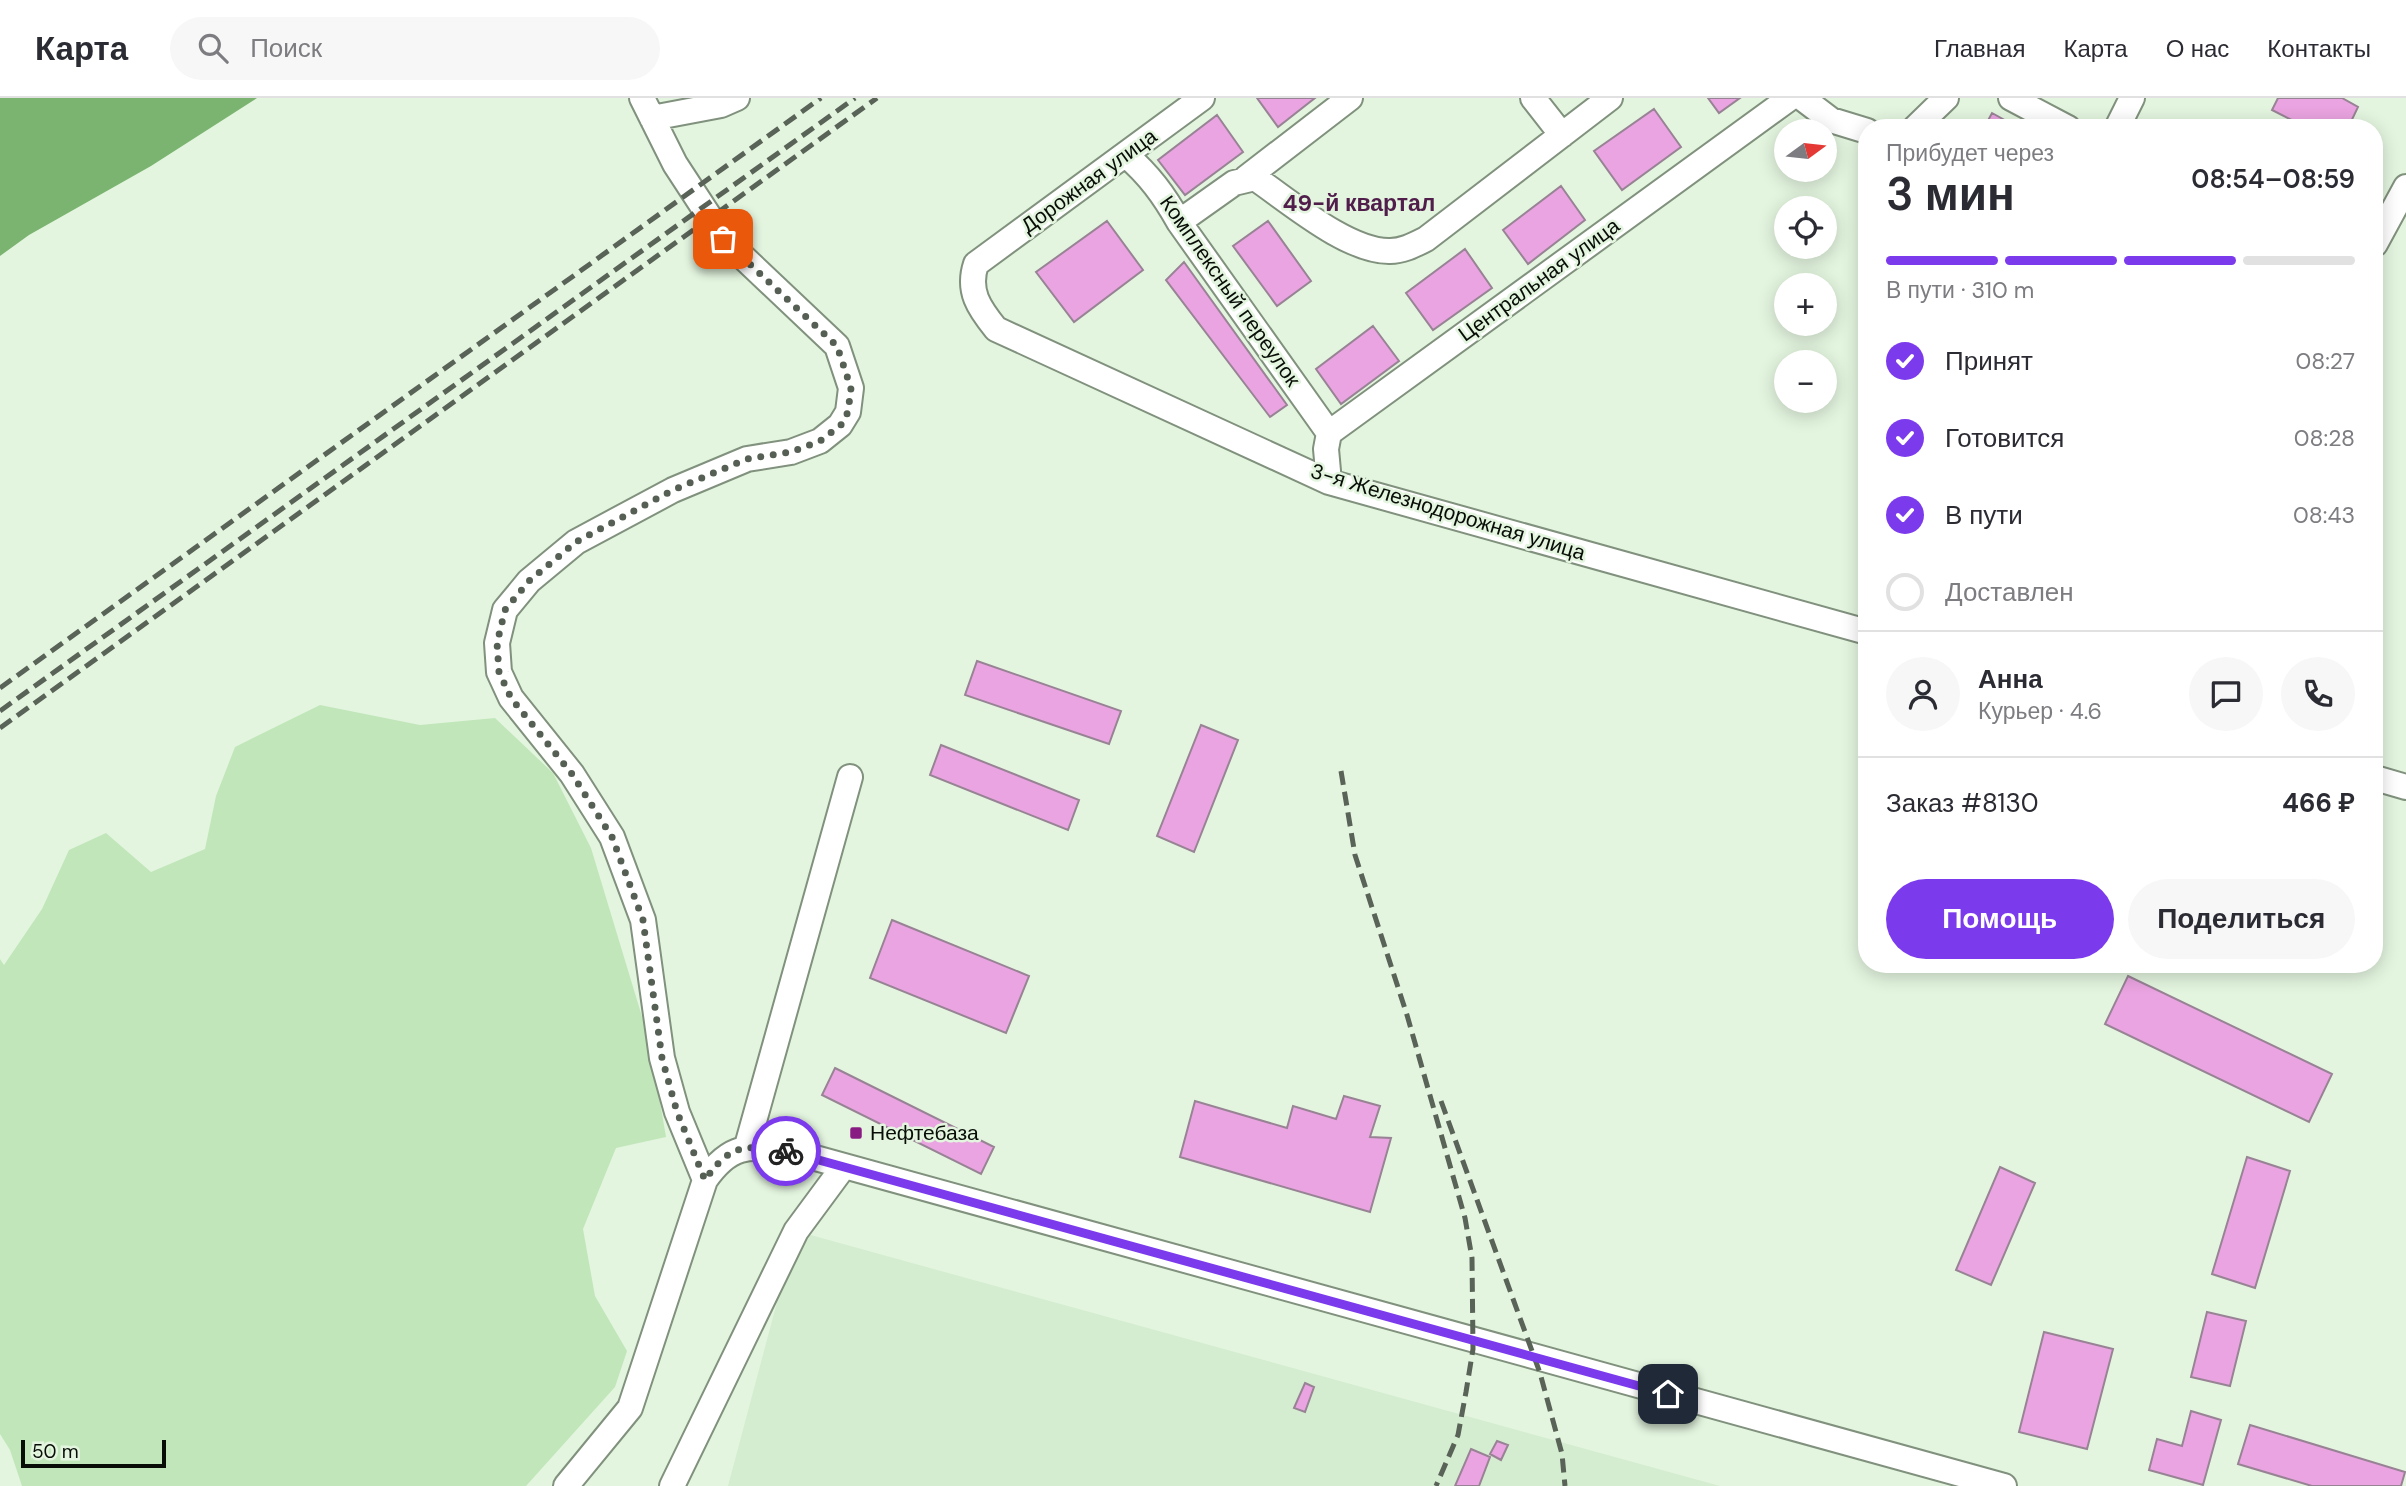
<!DOCTYPE html>
<html lang="ru">
<meta charset="utf-8">
<style>
:root{--surface:#fff;--page:#f7f7f7;--text:#2b2b33;--muted:#7c7c81;--line:#e1e1e2;--accent:#7c3aed}
body{margin:0;font-family:"DM Sans",sans-serif;background:var(--page);color:var(--text);height:100vh;display:flex;flex-direction:column;font-size:26px;white-space:nowrap}
*{box-sizing:border-box;margin:0}
p{font-size:23px;color:var(--muted)}
.icon{flex:none;width:38px;height:38px;fill:none;stroke:currentColor;stroke-width:2;stroke-linecap:round;stroke-linejoin:round}
.map{position:relative;flex:1;overflow:hidden}
.side{position:absolute;left:1858px;top:21px;width:525px;height:854px;display:flex;flex-direction:column;background:var(--surface);border-radius:28px;box-shadow:0 4px 18px #0003}
.side>*{flex:none}
.needle{width:46px;rotate:75deg}
.buttons{position:absolute;left:1774px;top:21px;display:grid;gap:14px}
.buttons a{display:grid;place-items:center;width:63px;height:63px;border-radius:50%;background:var(--surface);box-shadow:0 4px 18px #0003;font-size:35px}
.scale{position:absolute;left:21px;bottom:18px;width:145px;box-sizing:border-box;padding-left:7px;border:4px solid #080e07;border-top:0;font-size:19px;line-height:24px;white-space:nowrap;color:#080e07;-webkit-text-stroke:5px #e3f5df;paint-order:stroke}
.pin{position:absolute;display:grid;place-items:center;width:60px;height:60px;color:#fff;margin:-30px;border-radius:14px;box-shadow:0 4px 10px #0006}
.courier{position:absolute;display:grid;place-items:center;width:70px;height:70px;margin:-35px;border:5px solid #7c3aed;border-radius:50%;background:#fff;color:#222;box-shadow:0 2px 9px #0007}
.summary em{font-style:normal;font-weight:600}
.summary div{display:flex;flex-direction:column-reverse}
.summary{display:flex;align-items:center;justify-content:space-between;height:119px;padding:0 28px}
h1{font-size:46px;font-weight:600;line-height:52px}
.bar{display:grid;grid-template-columns:repeat(4,1fr);gap:10px 7px;align-content:center;height:84px;padding:0 28px}
.bar i{height:9px;border-radius:5px;background:var(--line)}
.bar .selected{background:var(--accent)}
.bar p{grid-column:span 4}
.line{display:flex;align-items:center;gap:18px;padding:0 28px;border-top:2px solid var(--line)}
.line div{flex:1}
.round{display:grid;place-items:center;flex:none;width:74px;height:74px;border-radius:37px;background:var(--page)}
ol{padding:0 28px;list-style:none}
li{display:flex;align-items:center;gap:21px;height:77px}
li p{margin-inline-start:auto}
li .icon{padding:7px;border-radius:50%;background:var(--accent);color:#fff;stroke-width:4}
li:last-child{color:var(--muted)}
li i{width:38px;height:38px;border:4px solid var(--line);border-radius:50%}
.cta{display:flex;gap:14px;margin-top:auto;padding:14px 28px}
.cta a{flex:1;height:80px;border-radius:42px;background:var(--accent);color:#fff;font-size:28px;font-weight:600;line-height:80px;text-align:center}
.cta a+a{background:var(--page);color:var(--text)}
header{display:flex;align-items:center;gap:42px;box-sizing:border-box;height:98px;padding:0 35px;background:var(--surface);border-bottom:2px solid var(--line)}
header strong{font-size:33px}
nav{display:flex;gap:38px;margin-inline-start:auto;font-size:24px}
.search{width:490px;height:63px;background:var(--page);display:flex;align-items:center;gap:18px;box-sizing:border-box;padding:0 24px;border-radius:38px;color:var(--muted);font-size:26px}
.map>svg:first-child{display:block}
.built{fill:#d4eccf}
.green{fill:#c1e6ba}
.water{fill:#7bb470}
.building{fill:#eaa4e1;stroke:#988395;stroke-width:2}
.lines{fill:none;stroke-linecap:round;stroke-linejoin:round}
.minor-casing{stroke:#80917d;stroke-width:28}
.minor{stroke:#fff;stroke-width:24}
.rail{stroke:#596357;stroke-width:5;stroke-dasharray:14 7;stroke-linecap:butt}
.done{stroke:#555f53;stroke-width:7;stroke-dasharray:0 12.6}
.route{stroke:#7c3aed;stroke-width:9}
.poi-dot{fill:#891c82;stroke:#e3f5df;stroke-width:2.5}
.labels{text-anchor:middle;dominant-baseline:central;stroke-width:5;stroke-linejoin:round;paint-order:stroke}
.street-label{font-size:21px;fill:#080e07;stroke:#e3f5df}
.poi-label{font-size:21px;fill:#080e07;stroke:#e3f5df;text-anchor:start}
.neighbourhood-label{font-size:23px;font-weight:bold;fill:#511e4c;stroke:#e3f5df}
</style>
<header>
<strong>Карта</strong>
<div class="search"><svg class="icon" aria-label="search" viewBox="0 0 24 24"><circle cx="10" cy="10" r="6"/><path d="M15 15l6 6"/></svg>Поиск</div>
<nav><a>Главная</a><a>Карта</a><a>О нас</a><a>Контакты</a></nav>
</header>
<div class="map">
<svg width="2406" height="1388" viewBox="0 0 2406 1388">
<rect width="100%" height="100%" fill="#e3f5df"/>
<path class="built" d="M796,1133l924,255h-992z"/>
<path class="green" d="M320,607l100,20 75,-7 58,55 38,75 59,195 16,94 -50,11 -33,81 12,67 32,55 -12,36 -89,99h-504l-12,-36 -10,-16v-475l4,6 38,-56 27,-59 37,-17 45,39 54,-23 11,-53 19,-49z"/>
<path class="water" d="M0,0h257l-106,68 -122,69 -29,21z"/>
<path class="building" d="M1257,0h58l-37,29z
M1708,0h32l-21,15z
M2278,0h64l16,9 -10,21h-41l-35,-18z
M1654,11l27,38 -59,43 -28,-39z
M1992,15l27,15h-35z
M1217,17l26,37 -58,43 -27,-35z
M1561,88l24,34 -57,44 -25,-34z
M1107,123l36,49 -69,52 -38,-50z
M1268,123l43,60 -34,25 -44,-60z
M1465,151l27,39 -59,42 -27,-37z
M1184,164l103,143 -17,12 -104,-137z
M1373,228l26,35 -58,43 -25,-35z
M977,563l144,50 -12,33 -144,-49z
M1201,627l37,15 -44,112 -37,-16z
M941,647l138,55 -11,30 -138,-55z
M892,822l137,56 -23,57 -136,-55z
M2128,878l204,98 -23,48 -204,-98z
M835,970l159,79 -13,27 -159,-79z
M1344,998l36,10 -10,31 21,1 -21,74 -190,-55 15,-56 92,27 6,-22 43,13z
M2247,1059l43,14 -35,117 -43,-14z
M2000,1069l35,16 -44,102 -35,-15z
M2207,1214l39,9 -16,65 -39,-9z
M2044,1234l69,17 -26,100 -68,-17z
M1305,1285l9,4 -9,25 -11,-4z
M2191,1313l30,9 -18,65 -54,-15 8,-31 25,7z
M2250,1327l155,47 -4,14h-89l-74,-22z
M1497,1343l11,4 -7,15 -11,-6z
M1471,1351l19,8 -11,29h-24z"/>
<g class="lines">
<g class="minor-casing">
<path id="minor" d="M642,0l33,66 49,75 113,107 14,42 -3,24 -8,13 -20,16 -29,11 -44,7 -74,31 -97,52 -47,39 -24,29 -8,33 2,29 12,26 61,76 40,63 31,83 19,138 15,54 28,68
M1202,0l-226,166c-9,27 3,44 20,65l333,153 538,150
M1533,0l29,37
M1802,0l29,22 36,11
M2011,0l57,30
M652,20l69,-13 16,-7
M1915,30l31,-30
M2117,30l15,-30
M1126,57c23,20 38,40 53,67l150,211
M1246,80l104,-80
M1179,124l55,-39 21,-5c34,23 93,74 135,73 13,0 24,-6 36,-12l184,-141
M2375,146l31,-57
M1329,384l-3,-33 3,-16 461,-335
M2375,680l31,9
M747,1048l103,-369
M566,1388l64,-78 75,-228c26,-37 43,-34 85,-29l1214,335
M672,1388l124,-255 48,-65"/>
</g>
<use href="#minor" class="minor"/>
<path class="rail" d="M0,590l821,-590
M0,613l855,-613
M0,630l877,-630
M1341,673l14,84 52,160 58,203 7,40 1,91 -7,43 -8,43 -22,51
M1441,1003l99,272 22,81 3,32"/>
</g>
<g class="lines">
<path class="done" d="M723,141l114,107 14,42 -3,24 -7,13 -21,16 -29,11 -44,7 -74,31 -97,52 -47,39 -24,29 -8,33 2,29 12,26 61,76 40,63 31,83 19,138 15,54 28,68c26,-37 39,-35 81,-29"/>
<path class="route" d="M786,1053l882,243"/>
</g>
<rect class="poi-dot" x="849" y="1028" width="14" height="14" rx="3.5"/>
<g class="labels">
<g class="street-label">
<text transform="translate(1089 83) rotate(-36)">Дорожная улица</text>
<text transform="translate(1539 182) rotate(-36)">Центральная улица</text>
<text transform="translate(1230 193) rotate(55)">Комплексный переулок</text>
<text transform="translate(1448 414) rotate(17)">3-я Железнодорожная улица</text>
</g>
<g class="poi-label">
<text x="870" y="1035">Нефтебаза</text>
</g>
<g class="neighbourhood-label">
<text x="1359" y="105">49-й квартал</text>
</g>
</g>
</svg>
<div class="buttons">
<a><svg class="needle" viewBox="-14 -14 28 28"><path d="M0-13l5 13h-10z" fill="#e53935"/><path d="M0 13l5-13h-10z" fill="#7c7c81"/></svg></a>
<a><svg class="icon" aria-label="locate" viewBox="0 0 24 24"><circle cx="12" cy="12" r="6"/><path d="M12 2v4M12 18v4M2 12h4M18 12h4"/></svg></a>
<a>+</a>
<a>−</a>
</div>
<div class="scale">50 m</div>
<div class="pin" style="left:723px;top:141px;background:#ea580c"><svg class="icon" aria-label="bag" viewBox="0 0 24 24"><path d="M5 8h14l-1 12H6zM9 8a3 3 0 0 1 6 0"/></svg></div>
<div class="pin" style="left:1668px;top:1296px;background:#1f2937"><svg class="icon" aria-label="home" viewBox="0 0 24 24"><path d="M3 11l9-7 9 7M6 9v11h12V9"/></svg></div>
<div class="courier" style="left:786px;top:1053px"><svg class="icon" aria-label="bike" viewBox="0 0 24 24"><circle cx="6" cy="16" r="4"/><circle cx="18" cy="16" r="4"/><path d="M6 16l4-8h5l3 8M10 8l3 8H6M13 5h3"/></svg></div>
<section class="side">
<div class="summary"><div><h1>3 мин</h1><p>Прибудет через</p></div><em>08:54–08:59</em></div>
<div class="bar"><i class="selected"></i><i class="selected"></i><i class="selected"></i><i></i><p>В пути · 310 m</p></div>
<ol>
<li><svg class="icon" aria-label="check" viewBox="0 0 24 24"><path d="M5 12l5 5 9-10"/></svg>Принят<p>08:27</p></li>
<li><svg class="icon" aria-label="check" viewBox="0 0 24 24"><path d="M5 12l5 5 9-10"/></svg>Готовится<p>08:28</p></li>
<li><svg class="icon" aria-label="check" viewBox="0 0 24 24"><path d="M5 12l5 5 9-10"/></svg>В пути<p>08:43</p></li>
<li><i></i>Доставлен</li>
</ol>
<div class="line" style="height:126px"><a class="round"><svg class="icon" aria-label="person" viewBox="0 0 24 24"><circle cx="12" cy="8" r="4"/><path d="M4 21q1-7 8-7t8 7"/></svg></a><div><b>Анна</b><p>Курьер · 4.6</p></div><a class="round"><svg class="icon" aria-label="chat" viewBox="0 0 24 24"><path d="M4 5h16v11H9l-5 4z"/></svg></a><a class="round"><svg class="icon" aria-label="phone" viewBox="0 0 24 24"><path d="M5 4h4l2 5-3 2q2 4 5 5l2-3 5 2v4C11 20 4 13 5 4z"/></svg></a></div>
<div class="line" style="height:91px"><div>Заказ #8130</div><b>466 ₽</b></div>
<div class="cta"><a>Помощь</a><a>Поделиться</a></div>
</section>
</div>
